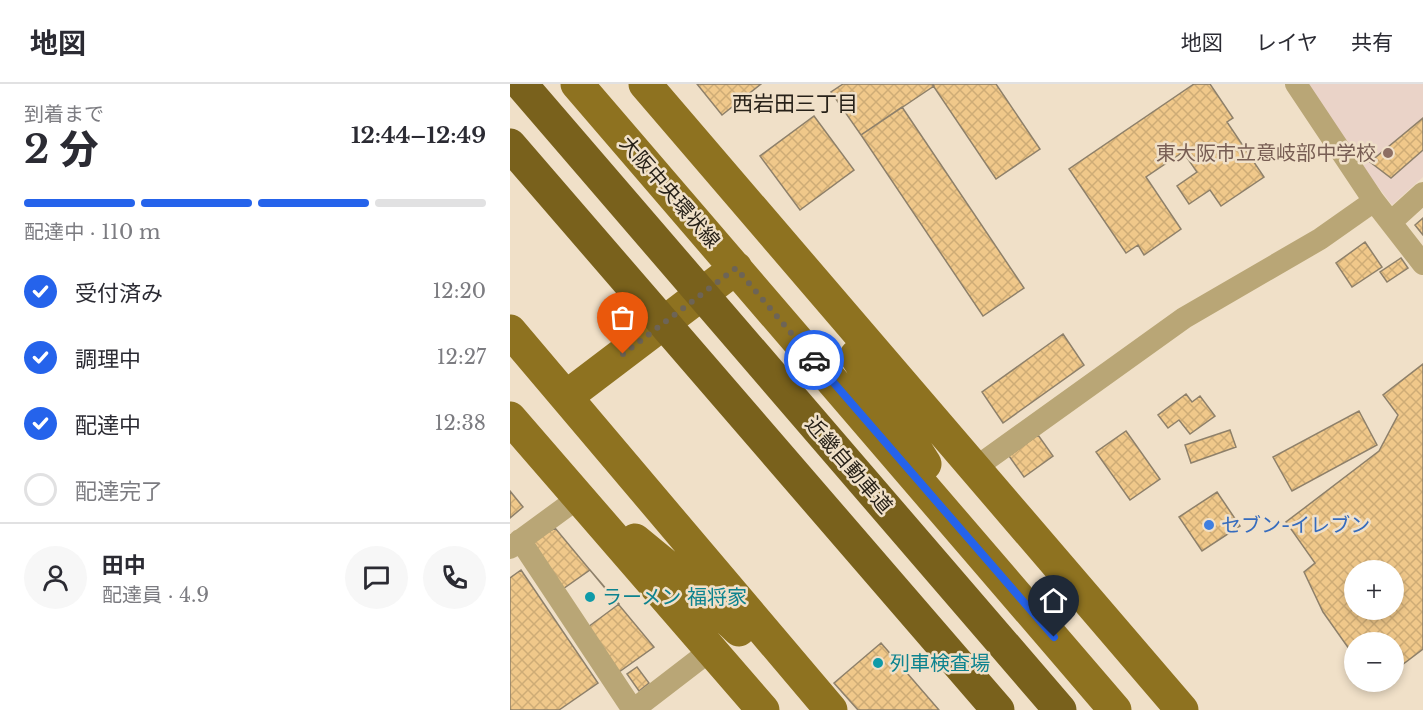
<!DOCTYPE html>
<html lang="ja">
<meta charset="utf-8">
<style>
:root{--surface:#fff;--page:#f7f7f7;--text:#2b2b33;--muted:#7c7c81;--line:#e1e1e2;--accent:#2563eb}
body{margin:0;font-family:"Libre Baskerville","Noto Sans JP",serif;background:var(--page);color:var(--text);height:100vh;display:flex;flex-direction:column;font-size:22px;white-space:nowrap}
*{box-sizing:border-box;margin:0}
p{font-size:20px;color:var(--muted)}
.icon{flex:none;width:33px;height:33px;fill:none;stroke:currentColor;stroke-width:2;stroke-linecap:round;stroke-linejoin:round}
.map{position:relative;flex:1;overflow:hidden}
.sheet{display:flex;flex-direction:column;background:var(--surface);width:510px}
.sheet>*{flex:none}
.controls{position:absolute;left:834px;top:476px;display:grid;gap:12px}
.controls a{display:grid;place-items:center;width:60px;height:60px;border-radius:50%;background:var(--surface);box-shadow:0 3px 9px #0003;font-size:30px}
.pin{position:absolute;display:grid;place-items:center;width:51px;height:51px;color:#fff;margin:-62px -26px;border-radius:50% 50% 50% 0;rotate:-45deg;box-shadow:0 0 6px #0007}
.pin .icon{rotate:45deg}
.courier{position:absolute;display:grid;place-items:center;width:60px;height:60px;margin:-30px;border:4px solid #2563eb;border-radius:50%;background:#fff;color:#222;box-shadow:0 2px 8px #0007}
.head em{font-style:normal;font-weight:800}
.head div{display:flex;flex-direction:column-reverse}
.head{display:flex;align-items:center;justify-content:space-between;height:102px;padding:0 24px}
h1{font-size:39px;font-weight:800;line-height:45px}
.bar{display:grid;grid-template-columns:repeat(4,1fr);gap:9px 6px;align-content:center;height:72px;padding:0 24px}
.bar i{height:8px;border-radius:4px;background:var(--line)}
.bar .active{background:var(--accent)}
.bar p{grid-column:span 4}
.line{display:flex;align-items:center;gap:15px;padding:0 24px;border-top:2px solid var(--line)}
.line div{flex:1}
.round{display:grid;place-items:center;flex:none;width:63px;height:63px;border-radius:32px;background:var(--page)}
ol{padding:0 24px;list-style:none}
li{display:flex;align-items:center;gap:18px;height:66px}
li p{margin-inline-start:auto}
li .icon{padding:6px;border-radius:50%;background:var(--accent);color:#fff;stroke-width:4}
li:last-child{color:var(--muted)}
li i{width:33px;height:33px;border:3px solid var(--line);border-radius:50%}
header{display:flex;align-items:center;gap:36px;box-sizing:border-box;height:84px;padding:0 30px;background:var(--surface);border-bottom:2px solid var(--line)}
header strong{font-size:28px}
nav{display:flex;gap:33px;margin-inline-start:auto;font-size:21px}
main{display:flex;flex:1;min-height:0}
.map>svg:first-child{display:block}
.education{fill:#ead3c8}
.building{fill:url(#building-cross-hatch);stroke:#8e806a;stroke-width:1.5;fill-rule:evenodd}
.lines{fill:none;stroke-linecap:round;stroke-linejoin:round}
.minor{stroke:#b9a676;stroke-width:22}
.primary{stroke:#8e7220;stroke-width:33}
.motorway-bridge{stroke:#79611c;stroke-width:33}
.done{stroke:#6d6456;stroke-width:6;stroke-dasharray:0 10.8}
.route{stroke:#2563eb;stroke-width:8}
.education-dot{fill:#8d6e63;stroke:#f0e0c8;stroke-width:2}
.shop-dot{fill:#3f7fe0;stroke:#f0e0c8;stroke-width:2}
.culture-dot{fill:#0f9aa8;stroke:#f0e0c8;stroke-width:2}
.labels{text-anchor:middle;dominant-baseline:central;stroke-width:5;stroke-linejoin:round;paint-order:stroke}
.education-label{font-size:20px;fill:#785e54;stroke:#f0e0c8;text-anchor:end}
.street-label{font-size:20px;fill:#272118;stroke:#f0e0c8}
.shop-label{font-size:20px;fill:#366cbe;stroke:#f0e0c8;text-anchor:start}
.culture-label{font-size:20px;fill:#0d838f;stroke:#f0e0c8;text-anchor:start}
.neighbourhood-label{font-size:21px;fill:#272118;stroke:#f0e0c8}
</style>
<header>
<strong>地図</strong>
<nav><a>地図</a><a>レイヤ</a><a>共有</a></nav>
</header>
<main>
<section class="sheet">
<div class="head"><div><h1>2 分</h1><p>到着まで</p></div><em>12:44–12:49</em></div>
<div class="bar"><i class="active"></i><i class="active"></i><i class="active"></i><i></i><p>配達中 · 110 m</p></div>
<ol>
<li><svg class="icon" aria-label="check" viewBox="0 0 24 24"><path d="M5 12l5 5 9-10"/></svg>受付済み<p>12:20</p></li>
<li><svg class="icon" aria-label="check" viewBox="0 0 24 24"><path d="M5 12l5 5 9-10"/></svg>調理中<p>12:27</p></li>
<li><svg class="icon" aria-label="check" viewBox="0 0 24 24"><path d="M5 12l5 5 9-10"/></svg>配達中<p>12:38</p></li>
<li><i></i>配達完了</li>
</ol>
<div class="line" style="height:108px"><a class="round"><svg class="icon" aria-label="person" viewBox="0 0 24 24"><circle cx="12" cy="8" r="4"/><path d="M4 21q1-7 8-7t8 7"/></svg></a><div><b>田中</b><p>配達員 · 4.9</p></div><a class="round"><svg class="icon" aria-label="chat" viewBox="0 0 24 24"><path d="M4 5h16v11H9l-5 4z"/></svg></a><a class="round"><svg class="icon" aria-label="phone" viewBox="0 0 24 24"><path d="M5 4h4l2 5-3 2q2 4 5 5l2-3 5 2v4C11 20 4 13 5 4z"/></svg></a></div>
</section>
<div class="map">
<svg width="913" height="626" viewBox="0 0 913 626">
<defs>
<pattern id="building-cross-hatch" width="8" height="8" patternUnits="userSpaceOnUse" patternTransform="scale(1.5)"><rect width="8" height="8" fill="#f0c88a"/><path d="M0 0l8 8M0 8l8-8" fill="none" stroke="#ceac76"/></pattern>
</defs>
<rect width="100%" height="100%" fill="#f0e0c8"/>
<path class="education" d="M798,0h115v93l-31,28 -58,-76z"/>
<path class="building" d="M187,0h64l-39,31z
M333,0h89l2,2 -73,49 -30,-43z
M422,0h64l44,65 -44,30z
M684,0h16l23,34 -6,4 37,55 -43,29 -11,-16 -21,14 -12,-18 20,-14 -14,-20 -37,25 35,52 -37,26 -6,-10 -12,8 -57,-84z
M392,23l122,181 -41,28 -122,-181z
M304,32l40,54 -54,40 -40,-54z
M913,34v32l-32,28 -21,-16z
M913,134v17l-8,-10z
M855,158l17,25 -30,20 -16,-24z
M891,174l7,10 -21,14 -7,-10z
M553,250l21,31 -81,58 -21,-31z
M913,280v285l-29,22v-29h-40v14l-31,-44 -19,-40 11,-9 -29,-41 93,-71 19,-36 -15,-20zM844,486h40v39h-40z
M676,310l6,8 8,-6 15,20 -25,18 -11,-14 -11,8 -10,-13z
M849,327l18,34 -85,46 -19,-34z
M720,346l6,17 -45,16 -6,-18z
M616,347l34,48 -30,21 -34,-48z
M528,351l15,21 -29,21 -15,-21z
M0,407l13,16 -13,11z
M707,408l23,34 -38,25 -23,-34z
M45,444l99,119 -35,25 -89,-130z
M11,486l77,113 -39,27h-49v-132z
M80,486l29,34 -31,23 -25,-38z
M371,559l58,67h-81l-24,-27z
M127,583l12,16 -10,8 -12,-17z"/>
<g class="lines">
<path class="minor" d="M786,0l78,117 49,63
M881,138l32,-29
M465,384l209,-150 136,-79 54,-38
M10,456l113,170 78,-60
M0,464l68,-50"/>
<path class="primary" d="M67,0l538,626
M135,0l537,626
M0,247l321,379
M346,272l69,108
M56,313l170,-129
M0,334l253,292
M125,456l67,55 37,35"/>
<path class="motorway-bridge" d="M11,0l539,626
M0,61l488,565"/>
</g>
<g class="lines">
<path class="done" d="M113,270l113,-86 78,92"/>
<path class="route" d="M304,276l240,277"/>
</g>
<circle class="education-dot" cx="878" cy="69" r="6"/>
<circle class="shop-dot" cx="699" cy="441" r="6"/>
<g class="culture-dot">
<circle cx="80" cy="513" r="6"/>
<circle cx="368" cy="579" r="6"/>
</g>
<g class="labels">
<g class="education-label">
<text x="866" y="69">東大阪市立意岐部中学校</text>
</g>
<g class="street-label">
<text transform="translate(160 108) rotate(49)">大阪中央環状線</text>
<text transform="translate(339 381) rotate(49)">近畿自動車道</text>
</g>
<g class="shop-label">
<text x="711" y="441">セブン-イレブン</text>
</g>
<g class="culture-label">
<text x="92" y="513">ラーメン 福将家</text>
<text x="380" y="579">列車検査場</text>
</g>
<g class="neighbourhood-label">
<text x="285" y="20">西岩田三丁目</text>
</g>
</g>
</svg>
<div class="controls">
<a>+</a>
<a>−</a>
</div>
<div class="pin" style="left:113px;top:270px;background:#ea580c"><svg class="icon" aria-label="bag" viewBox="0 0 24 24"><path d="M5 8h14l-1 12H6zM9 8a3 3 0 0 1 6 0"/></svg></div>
<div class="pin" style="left:544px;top:553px;background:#1f2937"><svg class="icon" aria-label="home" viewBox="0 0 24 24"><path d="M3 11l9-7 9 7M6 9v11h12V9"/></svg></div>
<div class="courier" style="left:304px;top:276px"><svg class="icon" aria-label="car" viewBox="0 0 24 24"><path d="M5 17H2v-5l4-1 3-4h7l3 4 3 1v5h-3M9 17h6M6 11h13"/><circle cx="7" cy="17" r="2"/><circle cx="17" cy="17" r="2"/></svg></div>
</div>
</main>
